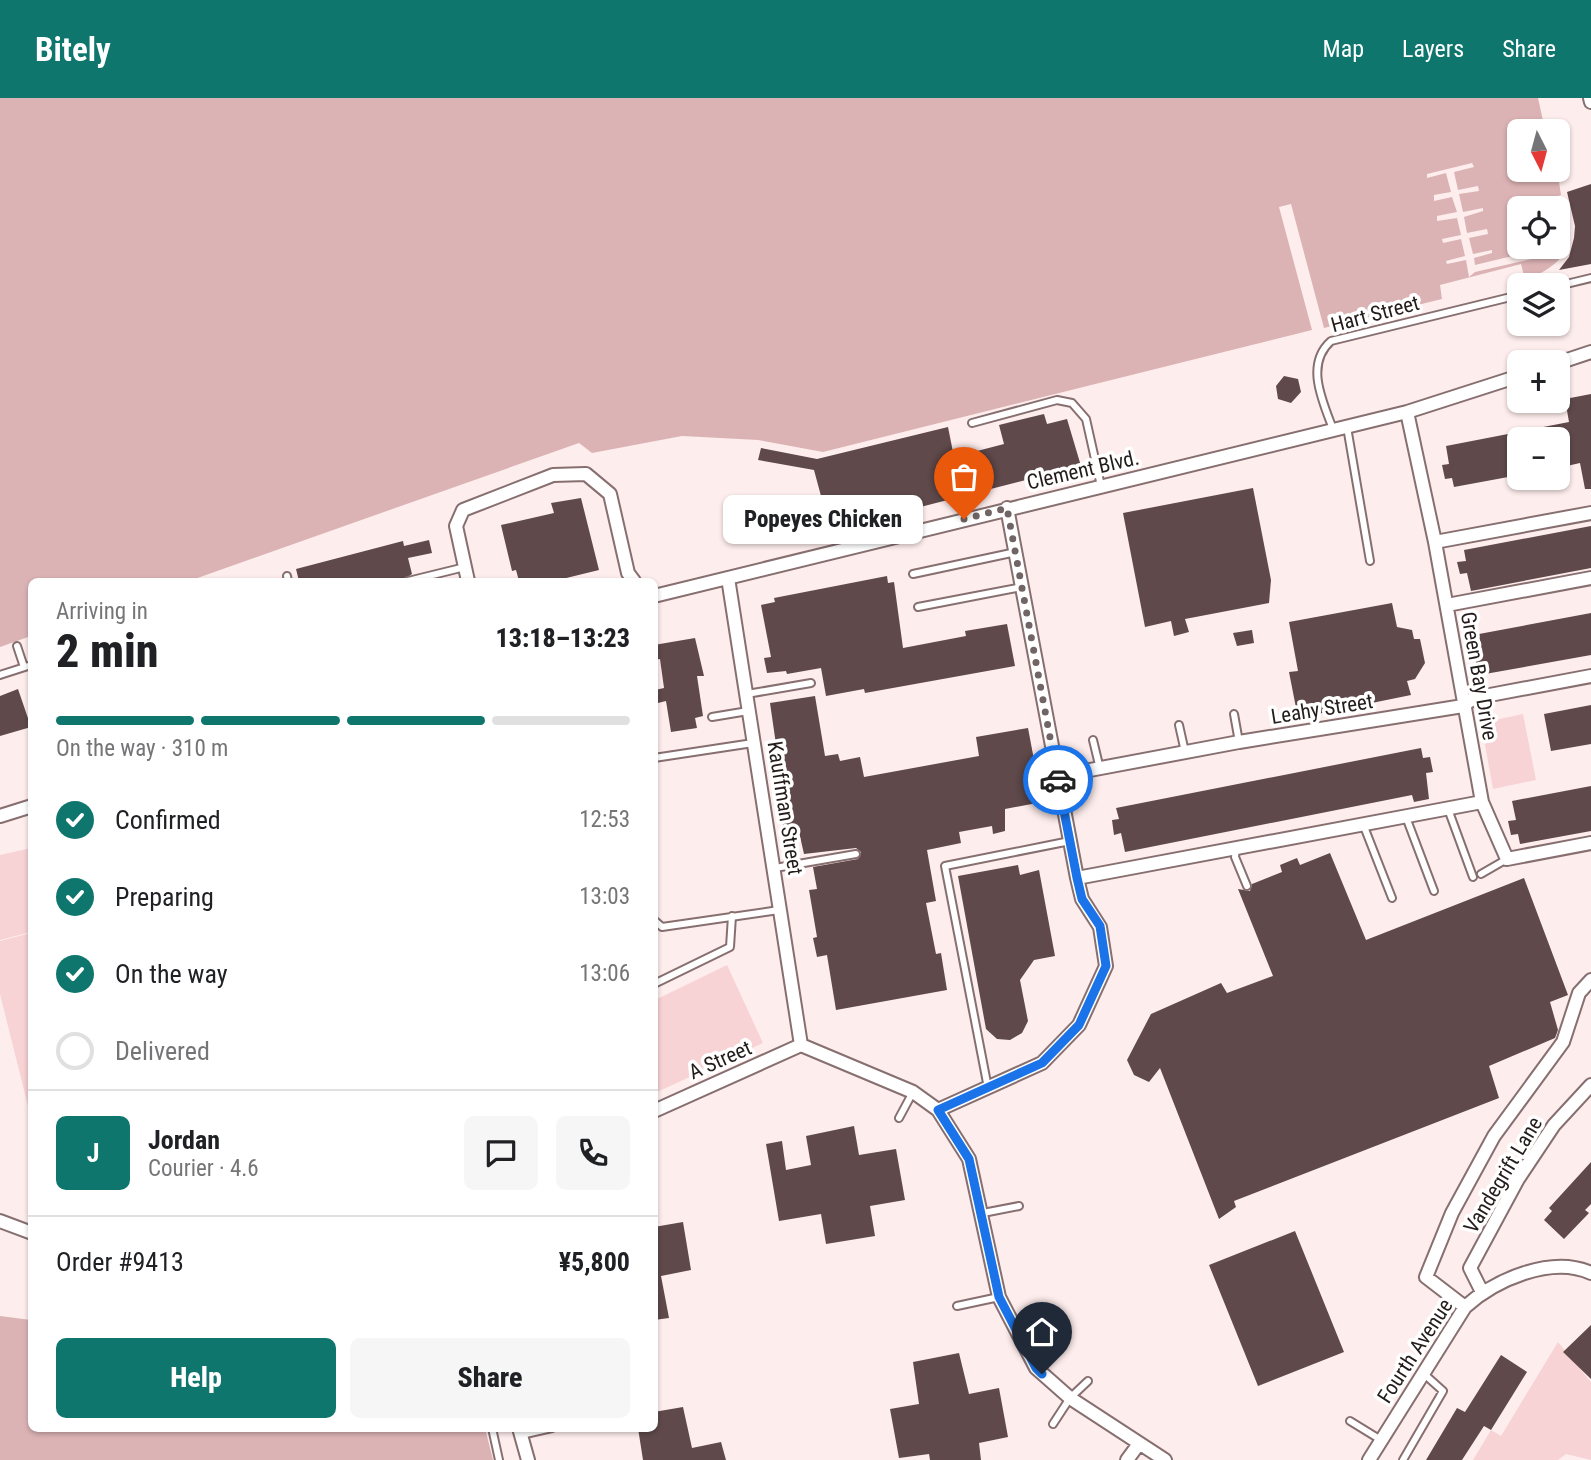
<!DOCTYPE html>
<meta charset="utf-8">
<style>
:root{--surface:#fff;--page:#f6f6f6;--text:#202124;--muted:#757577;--line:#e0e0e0;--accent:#0f766e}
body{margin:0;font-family:"Roboto Condensed",sans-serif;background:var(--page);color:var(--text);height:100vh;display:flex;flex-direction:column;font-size:26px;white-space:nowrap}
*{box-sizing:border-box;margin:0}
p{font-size:23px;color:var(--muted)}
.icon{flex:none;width:38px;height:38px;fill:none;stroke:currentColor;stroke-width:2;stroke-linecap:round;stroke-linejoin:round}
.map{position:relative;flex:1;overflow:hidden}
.side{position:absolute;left:28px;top:480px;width:630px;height:854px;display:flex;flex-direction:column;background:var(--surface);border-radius:10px;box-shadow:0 2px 5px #0004}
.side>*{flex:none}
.needle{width:46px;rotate:174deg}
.controls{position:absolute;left:1507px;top:21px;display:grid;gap:14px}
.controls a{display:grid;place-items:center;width:63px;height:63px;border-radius:10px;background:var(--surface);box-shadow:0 2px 5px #0004;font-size:35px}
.pin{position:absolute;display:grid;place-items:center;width:60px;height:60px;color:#fff;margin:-72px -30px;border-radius:50% 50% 50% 0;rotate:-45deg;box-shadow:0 0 7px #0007}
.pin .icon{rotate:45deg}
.courier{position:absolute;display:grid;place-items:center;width:70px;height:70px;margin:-35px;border:5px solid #1a73e8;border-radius:50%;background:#fff;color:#222;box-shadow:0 2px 9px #0007}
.bubble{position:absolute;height:49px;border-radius:10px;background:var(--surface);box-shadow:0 2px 5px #0004;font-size:23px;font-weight:800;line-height:49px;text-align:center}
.summary em{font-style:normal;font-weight:800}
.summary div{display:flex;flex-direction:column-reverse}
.summary{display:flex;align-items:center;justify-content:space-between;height:119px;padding:0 28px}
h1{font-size:46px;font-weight:800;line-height:52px}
.bar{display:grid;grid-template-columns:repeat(4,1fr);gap:10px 7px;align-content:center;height:84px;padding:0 28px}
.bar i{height:9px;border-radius:5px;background:var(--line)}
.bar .selected{background:var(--accent)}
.bar p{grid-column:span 4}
.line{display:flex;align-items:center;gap:18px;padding:0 28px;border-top:2px solid var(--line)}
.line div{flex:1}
.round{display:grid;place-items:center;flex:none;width:74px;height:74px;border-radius:10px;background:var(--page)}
ol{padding:0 28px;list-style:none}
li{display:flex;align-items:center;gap:21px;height:77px}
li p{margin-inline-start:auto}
li .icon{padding:7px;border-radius:50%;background:var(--accent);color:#fff;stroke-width:4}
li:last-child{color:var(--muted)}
li i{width:38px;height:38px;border:4px solid var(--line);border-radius:50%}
.cta{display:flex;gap:14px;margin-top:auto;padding:14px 28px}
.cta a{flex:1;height:80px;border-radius:10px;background:var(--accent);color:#fff;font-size:28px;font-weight:800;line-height:80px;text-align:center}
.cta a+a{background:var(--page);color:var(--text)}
header{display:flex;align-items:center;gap:42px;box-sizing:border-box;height:98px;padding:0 35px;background:var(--accent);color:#fff}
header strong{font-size:33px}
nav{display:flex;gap:38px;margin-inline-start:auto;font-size:24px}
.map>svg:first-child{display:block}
.green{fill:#f8d3d5}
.water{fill:#dcb3b5}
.pier{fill:#feeded}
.building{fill:#5f494a}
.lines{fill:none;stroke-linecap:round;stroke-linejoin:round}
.service-casing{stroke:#876f70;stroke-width:10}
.minor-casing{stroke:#876f70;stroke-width:16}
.service{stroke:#fff;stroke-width:6}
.minor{stroke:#fff;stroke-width:12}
.done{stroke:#706464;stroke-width:7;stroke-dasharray:0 12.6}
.route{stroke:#1a73e8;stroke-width:9}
.labels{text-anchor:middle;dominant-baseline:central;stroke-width:7;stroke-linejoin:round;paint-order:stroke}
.street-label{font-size:21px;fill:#241b1b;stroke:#fff}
</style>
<header>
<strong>Bitely</strong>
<nav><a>Map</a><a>Layers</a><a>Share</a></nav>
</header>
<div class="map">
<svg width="1591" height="1362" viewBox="0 0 1591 1362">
<rect width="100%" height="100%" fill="#feeded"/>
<path class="green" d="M1523,616l13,66 -43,9 -12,-66z
M31,750v84l-31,8v-85z
M31,835h1l-1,185 -31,-124v-53z
M727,867l36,78 -108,50v-93z
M1558,1244l33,40v78l-25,-6 -8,6h-85l18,-30 10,6z"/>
<path class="water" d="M0,0h1538l6,27 6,6h-31v39h39v-11l5,21 -4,2 2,13 -11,4 2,9h-33v39h39v-38l8,-2c8,42 -1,57 -41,73l-4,-16 -81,21 2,14 -118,29 -33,-124 -12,3 33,123 -489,122 -65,-12 -76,-4 -90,17 -13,-10 -390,138h-157l-1,55 -31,11z
M0,1218l31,4 1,108h453l8,32h-493z"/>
<path class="pier" d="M1472,65l2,4 -20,5 4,18 20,-4 1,5 -20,3 4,18 20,-4v3l-19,6 3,16 20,-4 1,5 -19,4 4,16 19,-4v3l-18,5 1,7 50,-12v-6h29l-5,8 -74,17 -6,5 -3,-17 -19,4 -1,-3 19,-5 -4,-17 -18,4 -1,-4 19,-4 -4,-17 -20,3v-5l20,-4 -5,-15 -18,4v-6l17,-3 -5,-19 -19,5v-4z"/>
<path class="building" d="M1591,86v80l-32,6 10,-13 5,-19 1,-12 -8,-34z
M1284,278l14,3 3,13 -10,11 -13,-4 -2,-13z
M1591,296v95h-6l-5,-26 -22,5v-29h-39v36l-65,12 -2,-9 -7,1 -3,-14 7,-1 -3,-18 123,-24 -4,-23z
M1044,316l3,10 20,-5 14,47 -282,72 -9,-34 31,-8 -7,-26 -56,-10 3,-12 56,11 131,-32 6,30 50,-13 -5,-19z
M1253,390l18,92 -2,23 -84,16 4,13 -15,4 -3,-15 -26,6 -22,-114z
M581,400l18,72 -45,11h-35l-3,-11 -4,1 -11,-46 53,-12 -3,-10z
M1591,428v42l-120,23 -4,-18 -7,1 -3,-12 9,-1 -2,-11z
M429,442l3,13 -24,5 4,16 -10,7h-103l-3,-12 107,-28 1,5z
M887,478l1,7 6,-1 9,66 63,-12 -1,-5 42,-7 8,42 -150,27 -1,-4 -38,7 -5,-28 -34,6 -1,-3 -19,2 -3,-15 7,-1 -10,-52 14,-3 -1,-4z
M1392,505l5,24 15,3 2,9h6l5,24 -10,16 -8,2 4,14 -113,23 -9,-46 9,-1 -9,-49z
M1591,515v42l-106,19 -2,-8 -6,1 -3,-13 8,-2 -3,-18z
M1252,532l2,13 -17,3 -4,-13z
M695,540l9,38h-7l6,40 -8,2 2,10 -26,4 -5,-31 -8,2 -3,-13 9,-2 -4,-29 -6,1v-15z
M18,591l13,38 -31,9v-40z
M815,598l10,60 13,-2 2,7 20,-4 4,20 115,-21 -3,-19 52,-9 14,74 -37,7v22l-12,3 -1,-8 -33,6 2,11 -34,7 9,51 -10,2 10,51 5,-1 6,37 -111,20 -9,-55 -10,2 -4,-19 4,-1 -8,-47 8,-1 -4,-22 45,-8 3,-7 -5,-4 -52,6 -5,-22 -14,3 -12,-62 7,-1 -10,-69z
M1591,607v39l-40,7 -7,-37z
M1421,650l2,10 7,-1 3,15 -7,1 3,26 -15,3 -2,-7 -287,57 -4,-19 -7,2 -2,-15 7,-1 -3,-11z
M1591,688v45l-71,13 -2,-10 -7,1 -3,-14 8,-1 -4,-19z
M1330,755l36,87 158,-62 44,117 -18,7 8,28 -3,8 -66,28 10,32 -265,103 2,6 -17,12 -59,-151 -11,14 -15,-7 -7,-15 24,-46 70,-31 6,10 46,-17 -35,-87 12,2 2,-7 30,-12 -2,-7 17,-7 3,7z
M1018,767l2,10 19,-5 16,86 -21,4 -14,20 8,41 -6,12 -12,7 -13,-1 -11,-10 -28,-153z
M854,1028l5,29 37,-6 9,51 -35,6 5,30 -49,8 -5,-30 -42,7 -13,-77 16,-3 4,29 25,-5 -5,-29z
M1591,1064v42l-6,6 4,3 -25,26 -20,-19 8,-9 -3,-3z
M683,1124l8,48 -30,6 8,42 -15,2v-93z
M1295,1133l49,121 -86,34 -49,-121z
M1591,1227v54l-28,-27z
M959,1255l10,41 30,-6 9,49 -29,6 2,17h-51l-1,-6 -30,4 -9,-49 29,-5 -6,-42z
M1501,1257l26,17 -36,58 -7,-4 -22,34h-36l31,-52 8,4z
M683,1309l9,41 29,-6 5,18h-83l-5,-32h16v-16z"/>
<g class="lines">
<g class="service-casing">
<path id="service" d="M1558,188l33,-8
M972,325l85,-23 15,3 14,16 15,67
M1347,329l23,134
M1333,331c-11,-29 -28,-65 -2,-88l188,-46
M913,476l103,-22
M287,478l1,5
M408,483l57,-14
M918,509l104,-20
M17,548l7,21
M0,577l28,-9
M747,596l64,-11
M1234,616l5,28
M712,619l36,-6
M1179,627l6,27
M1093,642l7,29
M654,660l99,-15
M1448,711l25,68
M1406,719l28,74
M1363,726l29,74
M1236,750l-1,9 12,29
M775,770l81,-14
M1481,776l26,-15
M654,822l8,7 117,-17
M654,886l76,-37 2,-31
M988,990l-43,-222 125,-25
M899,1020l14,-26
M983,1115l36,-7
M957,1208l42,-9
M1350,1323l31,19
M1053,1326l17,-26 18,-17
M492,1330l7,32
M521,1337l31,-7
M1403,1362l40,-69 -20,-18"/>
</g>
<g class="minor-casing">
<path id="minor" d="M1590,0l1,4
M1558,265l33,-11
M1407,314l28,130 47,260 25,57 84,-16
M1435,444l156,-29
M728,480l73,467
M468,483l-12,-55 7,-16 90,-35 33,-1 24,20 18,79 6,8
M654,498l753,-184 112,-36
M1447,507l144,-27
M1058,678l181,-34 224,-36 11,-8 117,-22
M0,718l32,-10
M1077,780l405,-76
M801,947l112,47 25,18 31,49 30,138 37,71 34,30 95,62
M938,1012l104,-47 37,-38 27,-59 -6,-39 -18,-28 -5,-21 -70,-370
M654,1013l147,-66
M0,1123l32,12
M1482,1194l-12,-24 48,-89 36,-54 37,-40
M1465,1209l-39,-30 26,-64 42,-77 69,-94 16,-49 12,-13
M519,1330l9,32
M1127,1362l11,-15
M1369,1362l96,-153c30,-27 86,-52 126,-34"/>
</g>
<use href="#service" class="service"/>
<use href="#minor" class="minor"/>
</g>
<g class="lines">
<path class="done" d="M964,421l43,-11 51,272"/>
<path class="route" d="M1042,1276l-6,-6 -37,-71 -30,-138 -31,-49 104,-47 37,-38 27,-59 -6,-40 -18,-27 -5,-21 -19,-98"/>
</g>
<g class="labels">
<g class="street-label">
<text transform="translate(1375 216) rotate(-15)">Hart Street</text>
<text transform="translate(1083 372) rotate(-13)">Clement Blvd.</text>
<text transform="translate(1479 578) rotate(80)">Green Bay Drive</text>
<text transform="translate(1322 611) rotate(-9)">Leahy Street</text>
<text transform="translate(785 710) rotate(81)">Kauffman Street</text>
<text transform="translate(720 962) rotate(-24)">A Street</text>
<text transform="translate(1503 1077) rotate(-59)">Vandegrift Lane</text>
<text transform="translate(1415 1253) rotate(-57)">Fourth Avenue</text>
</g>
</g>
</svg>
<div class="controls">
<a><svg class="needle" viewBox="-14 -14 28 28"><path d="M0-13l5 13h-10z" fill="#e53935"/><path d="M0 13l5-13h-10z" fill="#757577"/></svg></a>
<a><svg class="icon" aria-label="locate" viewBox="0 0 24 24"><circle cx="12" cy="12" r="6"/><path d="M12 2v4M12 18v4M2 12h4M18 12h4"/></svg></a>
<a><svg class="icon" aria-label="layers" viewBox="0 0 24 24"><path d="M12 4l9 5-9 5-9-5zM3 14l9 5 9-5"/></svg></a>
<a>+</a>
<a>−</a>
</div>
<div class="pin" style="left:964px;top:421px;background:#ea580c"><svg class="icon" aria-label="bag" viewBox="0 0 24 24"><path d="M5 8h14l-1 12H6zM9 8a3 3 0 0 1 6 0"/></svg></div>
<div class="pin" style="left:1042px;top:1276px;background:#1f2937"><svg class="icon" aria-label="home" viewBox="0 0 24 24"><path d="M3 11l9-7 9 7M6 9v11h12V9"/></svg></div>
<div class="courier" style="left:1058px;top:682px"><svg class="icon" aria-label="car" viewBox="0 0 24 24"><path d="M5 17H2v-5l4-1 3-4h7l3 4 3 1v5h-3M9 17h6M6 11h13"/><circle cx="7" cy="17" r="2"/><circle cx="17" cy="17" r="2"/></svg></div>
<div class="bubble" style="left:723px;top:397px;width:200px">Popeyes Chicken</div>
<section class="side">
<div class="summary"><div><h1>2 min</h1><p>Arriving in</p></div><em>13:18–13:23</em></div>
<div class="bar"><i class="selected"></i><i class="selected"></i><i class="selected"></i><i></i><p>On the way · 310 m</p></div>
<ol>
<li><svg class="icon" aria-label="check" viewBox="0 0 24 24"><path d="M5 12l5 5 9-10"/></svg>Confirmed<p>12:53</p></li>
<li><svg class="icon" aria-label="check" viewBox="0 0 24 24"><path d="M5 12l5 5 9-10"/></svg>Preparing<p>13:03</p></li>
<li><svg class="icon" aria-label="check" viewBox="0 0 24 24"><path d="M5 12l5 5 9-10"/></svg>On the way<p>13:06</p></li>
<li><i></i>Delivered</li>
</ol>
<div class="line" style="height:126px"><b class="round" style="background:var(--accent);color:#fff">J</b><div><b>Jordan</b><p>Courier · 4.6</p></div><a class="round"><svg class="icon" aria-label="chat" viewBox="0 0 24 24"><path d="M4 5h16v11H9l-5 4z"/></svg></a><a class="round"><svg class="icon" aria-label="phone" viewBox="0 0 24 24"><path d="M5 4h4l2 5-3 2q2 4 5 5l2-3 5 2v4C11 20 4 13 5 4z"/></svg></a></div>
<div class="line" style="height:91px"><div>Order #9413</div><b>¥5,800</b></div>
<div class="cta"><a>Help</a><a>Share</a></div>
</section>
</div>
